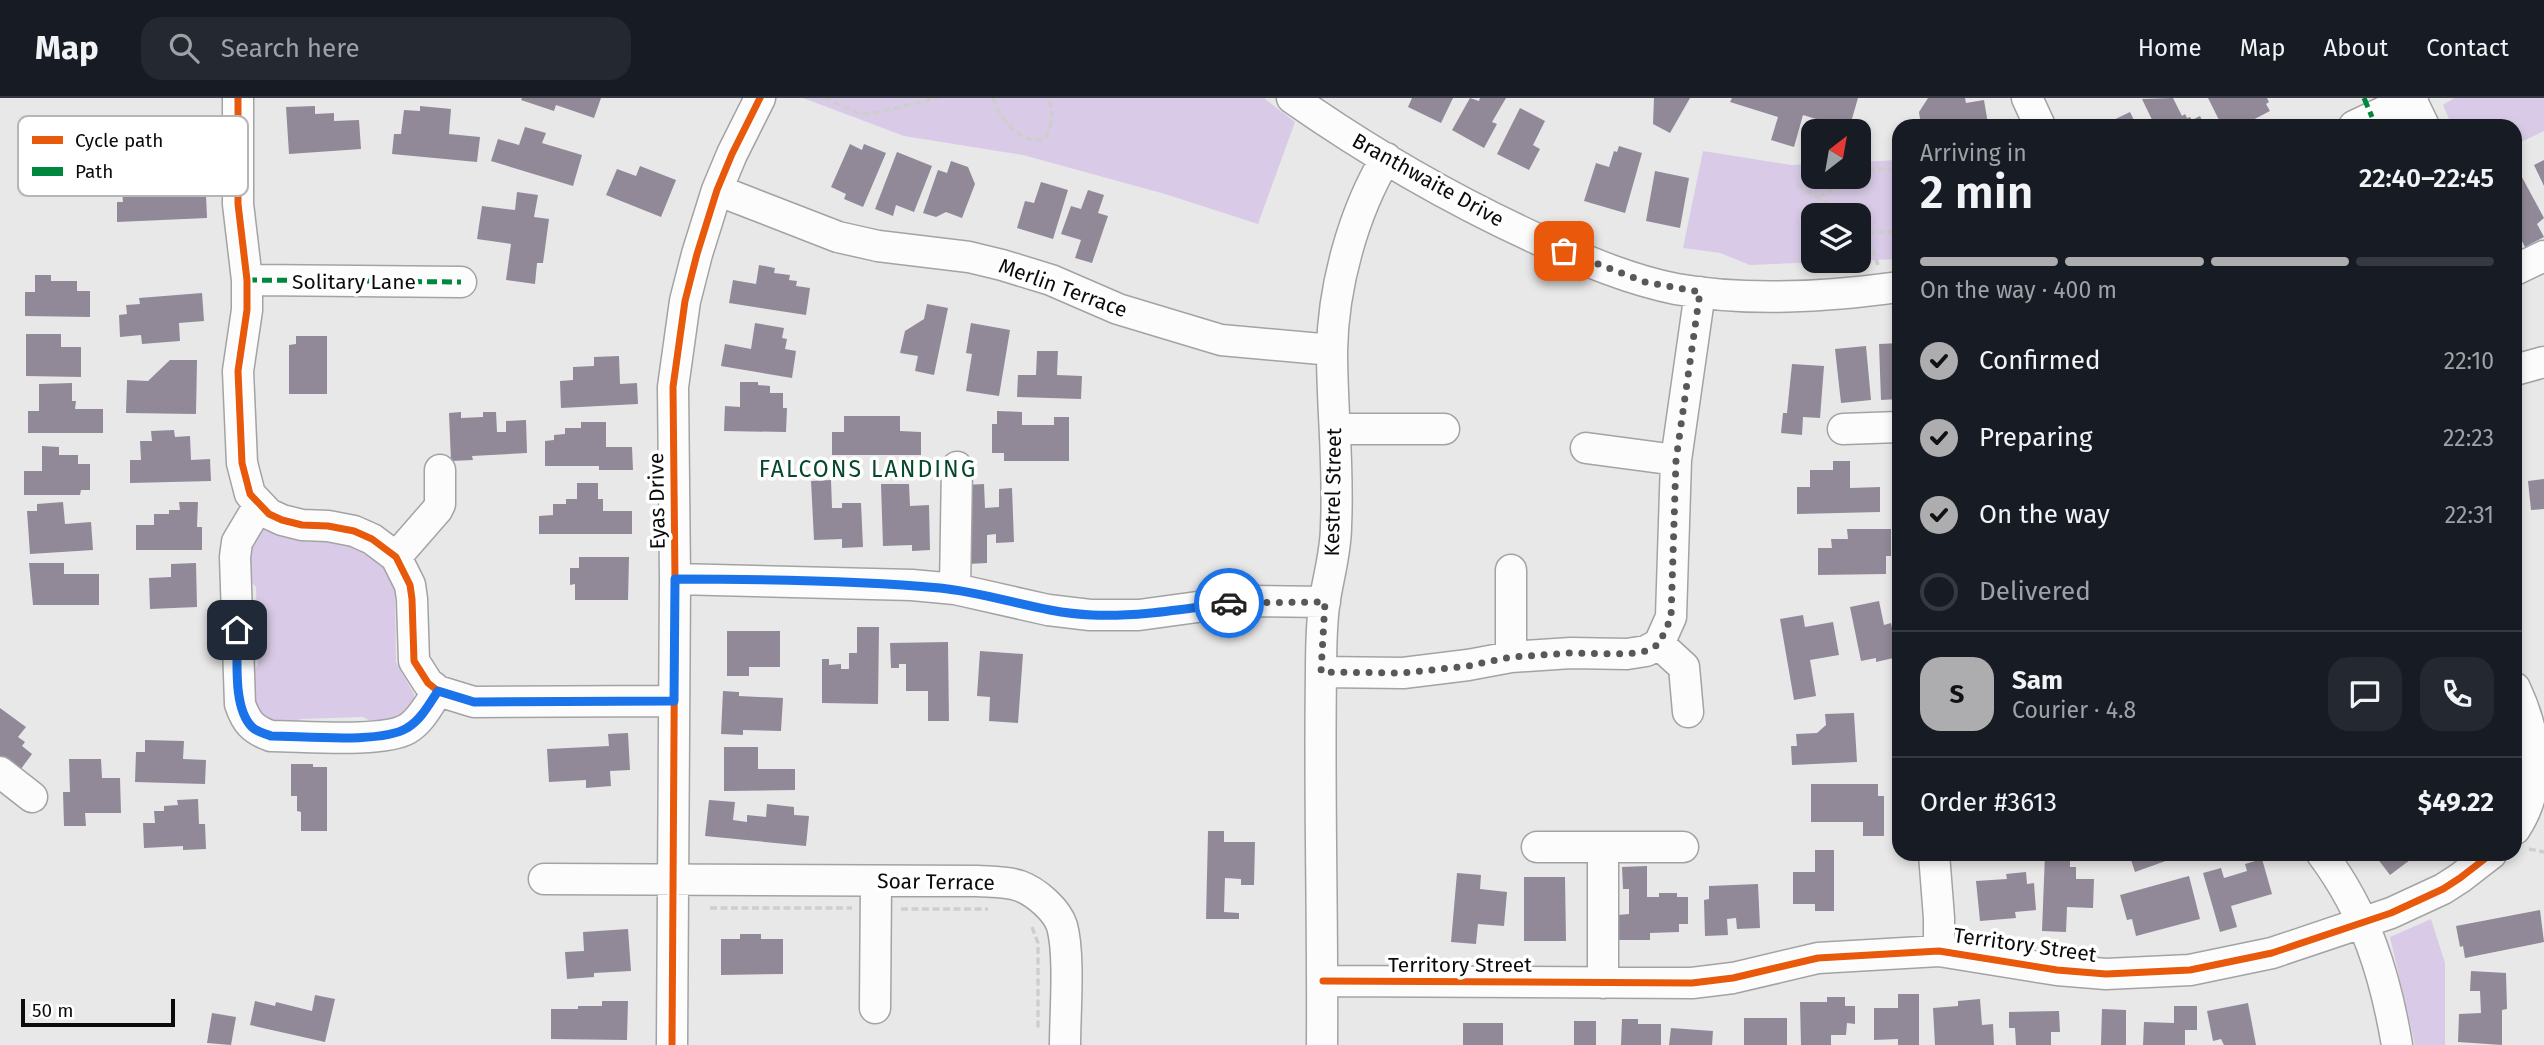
<!DOCTYPE html>
<meta charset="utf-8">
<style>
:root{--surface:#171b24;--page:#242831;--text:#f1f3f6;--muted:#9ea1a6;--line:#363941;--accent:#adadaf}
body{margin:0;font-family:"Fira Sans",sans-serif;background:var(--page);color:var(--text);height:100vh;display:flex;flex-direction:column;font-size:26px;white-space:nowrap}
*{box-sizing:border-box;margin:0}
p{font-size:23px;color:var(--muted)}
.icon{flex:none;width:38px;height:38px;fill:none;stroke:currentColor;stroke-width:2;stroke-linecap:round;stroke-linejoin:round}
.map{position:relative;flex:1;overflow:hidden}
.sheet{position:absolute;left:1892px;top:21px;width:630px;height:742px;display:flex;flex-direction:column;background:var(--surface);border-radius:21px;box-shadow:0 4px 10px #0003}
.sheet>*{flex:none}
.needle{width:46px;rotate:31deg}
.tools{position:absolute;left:1801px;top:21px;display:grid;gap:14px}
.tools a{display:grid;place-items:center;width:70px;height:70px;border-radius:14px;background:var(--surface);box-shadow:0 4px 10px #0003;font-size:35px}
.scale{position:absolute;left:21px;bottom:18px;width:154px;box-sizing:border-box;padding-left:7px;border:4px solid #0c0b0c;border-top:0;font-size:19px;line-height:24px;white-space:nowrap;color:#0c0b0c;-webkit-text-stroke:5px #fff;paint-order:stroke}
.pin{position:absolute;display:grid;place-items:center;width:60px;height:60px;color:#fff;margin:-30px;border-radius:14px;box-shadow:0 4px 10px #0006}
.courier{position:absolute;display:grid;place-items:center;width:70px;height:70px;margin:-35px;border:5px solid #1a73e8;border-radius:50%;background:#fff;color:#222;box-shadow:0 2px 9px #0007}
.headline em{font-style:normal;font-weight:600}
.headline div{display:flex;flex-direction:column-reverse}
.headline{display:flex;align-items:center;justify-content:space-between;height:119px;padding:0 28px}
h1{font-size:46px;font-weight:600;line-height:52px}
.bar{display:grid;grid-template-columns:repeat(4,1fr);gap:10px 7px;align-content:center;height:84px;padding:0 28px}
.bar i{height:9px;border-radius:5px;background:var(--line)}
.bar .active{background:var(--accent)}
.bar p{grid-column:span 4}
.line{display:flex;align-items:center;gap:18px;padding:0 28px;border-top:2px solid var(--line)}
.line div{flex:1}
.round{display:grid;place-items:center;flex:none;width:74px;height:74px;border-radius:21px;background:var(--page)}
ol{padding:0 28px;list-style:none}
li{display:flex;align-items:center;gap:21px;height:77px}
li p{margin-inline-start:auto}
li .icon{padding:7px;border-radius:50%;background:var(--accent);color:#111;stroke-width:4}
li:last-child{color:var(--muted)}
li i{width:38px;height:38px;border:4px solid var(--line);border-radius:50%}
header{display:flex;align-items:center;gap:42px;box-sizing:border-box;height:98px;padding:0 35px;background:var(--surface);border-bottom:2px solid var(--line)}
header strong{font-size:33px}
nav{display:flex;gap:38px;margin-inline-start:auto;font-size:24px}
.search{width:490px;height:63px;background:var(--page);display:flex;align-items:center;gap:18px;box-sizing:border-box;padding:0 24px;border-radius:21px;color:var(--muted);font-size:26px}
.map>svg:first-child{display:block}
.green{fill:#d9cbe7;fill-rule:evenodd}
.building{fill:#918997}
.lines{fill:none;stroke-linecap:round;stroke-linejoin:round}
.minor-casing{stroke:#a3a3a3;stroke-width:33}
.path{stroke:#cececf;stroke-width:3.5;stroke-dasharray:7 3.5;stroke-linecap:butt}
.minor{stroke:#fcfcfc;stroke-width:30}
.quiet{stroke:#00873e;stroke-width:5;stroke-dasharray:10 5;stroke-linecap:butt}
.cycleway-casing{stroke:#fff;stroke-width:11}
.cycleway{stroke:#e8590c;stroke-width:7}
.done{stroke:#595859;stroke-width:7;stroke-dasharray:0 12.6}
.route{stroke:#1a73e8;stroke-width:9}
.labels{text-anchor:middle;dominant-baseline:central;stroke-width:7;stroke-linejoin:round;paint-order:stroke}
.street-label{font-size:21px;fill:#0c0b0c;stroke:#fff}
.neighbourhood-label{font-size:23px;letter-spacing:2px;fill:#05482b;stroke:#fff}
.key{fill:#fff;stroke:#b6b6b6;stroke-width:2}
.key-label{font-size:19px;fill:#0c0b0c}
</style>
<header>
<strong>Map</strong>
<div class="search"><svg class="icon" aria-label="search" viewBox="0 0 24 24"><circle cx="10" cy="10" r="6"/><path d="M15 15l6 6"/></svg>Search here</div>
<nav><a>Home</a><a>Map</a><a>About</a><a>Contact</a></nav>
</header>
<div class="map">
<svg width="2544" height="947" viewBox="0 0 2544 947">
<rect width="100%" height="100%" fill="#e8e8e9"/>
<path class="green" d="M803,0h461l31,24 -37,102 -93,-30 -142,-39 -119,-19z
M2454,0h90v33l-29,14v-19h-63l-9,-21z
M1703,53l88,14 22,-1v13h45l1,-15 40,-2v99l-149,6 -30,-12 -37,-5zM1813,117h45v46h-45z
M264,432l18,7 29,4 34,-1 36,21 14,26 1,75 18,32v10l-14,18 -25,2 -12,-7 -63,2 -6,6 -21,-1 -22,-17 -3,-27 10,-16 -2,-77 -11,-13 7,-38z
M2431,821l14,44v82h-30l-25,-108z"/>
<path class="building" d="M522,0h79l-7,20 -38,-13 -2,6 -33,-11z
M1412,0h41l-12,25 -33,-16z
M1470,0l9,3 1,-3h26l-14,24 5,2 -13,24 -32,-18z
M1654,0h36l-20,35 -17,-9z
M1732,0h126l-9,31 -46,-14 -9,32 -23,-7 7,-23 -48,-15z
M1928,0h37l1,5 18,-3 4,24 -67,2 -2,-14z
M2173,0l9,18 3,-2 2,4 3,-1 2,3 8,-4 5,10h-50l-13,-27z
M2208,0h59l2,4 -3,2 4,7 -25,13 1,2h-24z
M315,8v8l19,-1v8l25,-1 2,29 -72,5 -3,-47z
M420,8l31,3 -2,25 31,3 -3,25 -85,-8 2,-20h7l3,-24 16,1z
M1520,10l25,13 -12,24 7,4 -11,21 -32,-16z
M2130,14l7,14h-36z
M525,29l21,6 -4,10 40,12 -9,31 -82,-25 7,-22 21,6z
M850,46l12,6 2,-6 22,9 -23,54 -19,-8 2,-5 -15,-7z
M1619,48l23,7 -17,60 -41,-12 12,-38 13,4 5,-16 3,1z
M897,54l35,14 -18,46 -18,-7 -3,11 -18,-7z
M2544,62v26l-10,-21z
M951,63l17,6 7,17 -13,34 -16,-6 -10,5 -13,-4 15,-43 9,3z
M640,68l36,14 -15,37 -55,-22 11,-26 19,7z
M2517,70l27,50 -7,6 7,13 -19,10 -10,-19z
M1655,73l34,7 -9,50 -34,-7z
M141,79l1,14 23,-1v-3l18,-1v10l23,-1 1,23 -90,4v-20h6l-2,-24z
M1041,84l27,8 -15,49 -36,-11 8,-27 9,2z
M1088,92l16,5 -6,18 10,3 -16,47 -17,-5 6,-18 -20,-6 10,-28 10,3z
M517,94l21,3 -4,22 15,2 -6,44h-6l-2,21 -29,-4 5,-36 -34,-5 5,-33 33,4z
M759,167l16,3 -1,5 16,2 -1,5 8,1 -1,5 14,2 -4,27 -77,-12 4,-23 23,4z
M35,177h16v6h26v10h13v26l-65,-1v-24h10z
M202,195l2,28 -25,2 1,18 -38,3 -1,-9 -21,2 -1,-22 8,-1 -1,-9 14,-1 -1,-6z
M927,206l21,4 -14,67 -19,-4 3,-15 -18,-3 5,-22 19,-12z
M755,225l29,5 -2,10 5,1 -2,10 11,2 -4,27 -71,-12 4,-22 26,5z
M971,225l39,7 -11,66 -33,-5 6,-37 -6,-1z
M26,236h35v13h20v30l-55,-1z
M296,238h31v58h-38v-49l7,-1z
M1899,245v56l-18,1 -2,-56z
M1866,248l5,54 -30,3 -6,-54z
M1037,253h21l-1,24 25,1 -1,23 -64,-2 1,-22h18z
M619,258l1,28 17,-1 1,21 -77,4 -1,-27 13,-1v-13l21,-1v-9z
M170,262h27l-1,54 -70,-1 1,-33 21,1z
M1792,266l32,2 -4,52 -17,-1 -1,18 -21,-2 2,-20h4z
M740,284h18v3l12,1v7h13v15h4l-1,24 -62,-1 1,-25 15,1z
M72,285v18h4l-1,8h28v24h-75v-22h11v-27z
M997,313l25,1v13h32v-8h15v44h-65v-8h-12v-29h5z
M461,314v6l22,-1v-5h13l1,20h9v-11l20,-1 1,33 -55,3 1,4 -22,1 -2,-48z
M844,318h56v15l21,1v23h-89v-23h12z
M581,324h25v25h26l1,23h-34v-4h-54v-25l9,-1v-5l11,-1v-6h16z
M174,332l1,7 15,-1 1,24 19,-1 1,22 -81,2v-23h11l-1,-19h12l-1,-10z
M42,348l17,1v8h19v9h12v26h-9l-1,5h-56v-24h18z
M1833,363h17v27l30,-1v25l-83,2v-27h13v-17h23z
M2544,381v30l-13,1 -3,-29z
M831,382l1,28h10v-5h19l2,44 -21,1v-9l-28,1 -3,-59z
M577,385h21v16h5v12h29v23h-93v-18l14,-1v-11h13v-5h11z
M881,386h28l1,22 19,-1 1,45 -18,1v-6l-29,1z
M984,386l1,24 14,-1v-18l13,-1 2,54 -18,1v-9l-9,1v28l-19,1 -3,-79z
M63,404l2,22 26,-2 2,28 -63,4 -3,-43h10v-7z
M179,404h19l-1,25h5v23h-66v-25h18v-11h15v-4h11z
M1847,431h44v27h-5v18l-68,1v-27h14l-1,-9h17z
M579,459h50l-1,43h-53v-16l-5,1v-17h9z
M29,465h35v11h35v31h-66z
M196,465l1,44 -47,2 -1,-31 22,-1v-13z
M1879,503l5,24 7,-2 7,34 -22,5v-4l-15,3 -11,-54z
M1803,517l2,12 28,-5 6,33 -29,5 6,36 -22,4 -14,-81z
M857,529h22l-1,77 -56,-1v-44h7v6l12,-1v5h8v-16h8z
M727,533h53v36h-31v9h-22z
M948,544l1,79h-21v-30h-22v-27h-7v4h-8l-1,-25z
M980,553l43,3 -5,69 -29,-2 1,-24 -13,-1z
M723,593l16,1v4l44,2 -2,33 -38,-1v5l-22,-1z
M0,610l26,19 -8,10 7,5 -3,4 10,8 -14,19 -18,-13z
M1854,615l3,49 -65,3 -1,-19h6l-1,-12 21,-1 9,-8 -1,-11z
M628,635l2,37 -20,1 1,15 -25,2v-8l-37,2 -2,-33 62,-3 -1,-12z
M145,642l39,1 -1,18 23,1 -1,24 -70,-2 1,-30h9z
M724,649h34v22h37v21l-71,1z
M69,661h32l1,19h18l1,35h-36l1,13h-22l-1,-34h7z
M291,666h22v3h14v64h-26v-19l-4,-1v-15h-6z
M1811,686h67v12h6v40h-21v-14h-52z
M198,701l1,25h6l1,25 -23,1v-4l-39,2 -1,-25h12l-1,-12h10v-5l14,-1 -1,-5z
M709,702l26,2 -2,18 14,2v-7l19,2 1,-13 27,3v8l15,1 -3,30 -101,-10z
M1208,733h16v11h31l-1,43h-13v-6l-16,-1 -1,34 15,1v6h-33z
M1815,752h19v61h-19v-7h-22v-32h22z
M2045,756l25,1v12h6v12h18l-1,29 -26,-1 -1,25 -24,-1z
M2129,756h56l-50,18z
M2374,756h44l-28,21z
M2262,761l10,35 -41,12 6,21 -17,5 -17,-59 18,-5 3,10 23,-7 -2,-7z
M1647,768v31h12v-4h18v4h11v27h-9v8l-29,1v7h-31l-1,-25 11,-1v-25h-6l-1,-22z
M2026,774l1,12 7,-1 2,27 -21,2 1,6 -36,3 -4,-40 31,-2 -1,-5z
M1457,775l24,2 -1,14 27,3 -3,34 -26,-2 -2,20 -25,-2z
M2189,778l11,43 -64,17 -4,-17 -5,1 -7,-25z
M1524,779h41l1,64h-42z
M1758,786l2,44 -23,1 -1,-11 -9,1 1,16 -23,1 -1,-36 5,-1v-13z
M2540,812l4,32 -79,16 -2,-12 -3,1 -4,-21z
M628,831l3,42 -37,2v4l-27,2 -2,-27 19,-1 -1,-19z
M740,836h21v5h22v35l-62,1v-36h19z
M2471,873l35,2 1,36 -5,1v35l-44,-3 1,-28 22,-1 -1,-22h-10z
M1898,896h21v51h-21v-6l-24,1v-32h24z
M315,897l20,4 -10,43 -75,-17 5,-24 20,5 1,-4 36,9z
M1827,899h18v9h10v18l-8,-1 -1,12h-15v10h-30l-1,-43h27z
M1980,901l2,26 11,-1 1,21h-59l-2,-37 25,-2v-5z
M602,903h26l-1,39 -76,-1v-30h27v-3h24z
M2248,905l8,42h-32l-3,-6 -8,2 -6,-30z
M2174,908h23v24h-12v15h-42l1,-23 30,1z
M2102,911l24,1v35h-25z
M2059,913l1,21h-9v13h-35l-1,-17h-6v-16z
M212,915l24,4 -5,28 -24,-2z
M1744,920h43v27h-43z
M1622,921h16v5h23v21h-40z
M1574,923h22v24h-22z
M1463,925h40v22h-40z
M1671,930l42,3 -1,14h-43z"/>
<g class="lines">
<g class="minor-casing">
<path id="minor" d="M238,0v106l9,76v30l-9,61 4,92 8,31 19,20 13,6 20,5 26,1 26,5 18,8 24,18 14,28 2,14 2,62 14,22 10,8 36,11 200,-1
M1292,0c80,56 165,105 254,145 42,19 85,37 130,46 73,13 150,8 223,-2
M2027,0l13,28
M2411,1l13,27
M2354,28l59,-28
M717,92l121,47 40,9 91,11 33,8 49,15 67,29 103,31 111,10
M2515,172l29,-14
M247,182l214,2
M2515,272l29,-8
M1335,331h109
M1843,331l56,-2
M1586,350l90,12
M259,407l-22,37 -2,15 5,147c6,18 13,26 31,32 32,0 112,7 136,-7 14,-8 22,-25 31,-38
M396,459l41,-47 3,-6v-34
M1511,472v87
M675,481l237,6 43,4 93,21 42,5h49l102,-14 84,1
M955,491l2,-122
M1659,546l25,23 4,45
M1321,574l82,1 65,-8 43,-8 60,-4 56,1 19,-3 13,-7 12,-27 5,-157 24,-168
M2515,590c21,44 29,98 0,141
M0,674l32,25
M1537,749h146
M1934,756l5,64v33
M2322,756c44,59 63,120 75,191
M544,781l433,2c14,1 29,0 43,5 16,6 37,24 42,40 8,29 3,87 3,119
M1323,883l369,2 41,-5 85,-20 121,-7 118,19 49,4 84,-4 82,-17 119,-40 52,-24 17,-11 31,-24
M1603,885v-136
M875,910l1,-126
M672,947l3,-466 -2,-192 12,-86 12,-47 20,-64 15,-36 28,-56
M1322,947c1,-124 -3,-248 -1,-372 0,-24 0,-50 4,-74 4,-25 11,-48 11,-73 3,-59 -4,-117 -4,-175 1,-64 21,-138 54,-193"/>
</g>
<path class="path" d="M824,0l34,15 12,1 68,-16
M993,0c7,21 28,47 52,41 8,-15 8,-25 4,-41
M1858,75l11,-4h30
M1797,87l50,30
M1819,100l31,-21
M1858,124l9,11 11,32
M1867,135l32,-2
M2529,751l15,3
M710,810h142
M901,811h87
M1032,829l6,16v87"/>
<use href="#minor" class="minor"/>
<path class="quiet" d="M2364,0l8,19
M247,182l214,2"/>
<g class="cycleway-casing">
<path id="cycleway" d="M238,0v106l9,76v30l-9,61 4,92 8,31 19,20 13,6 20,5 26,1 26,5 18,8 24,18 14,28 2,14 2,62 14,22 10,8 36,11 200,-1
M1323,883l369,2 41,-5 85,-20 121,-7 118,19 49,4 84,-4 82,-17 119,-40 52,-24 17,-11 31,-24
M672,947l3,-466 -2,-192 12,-86 12,-47 20,-64 15,-36 28,-56"/>
</g>
<use href="#cycleway" class="cycleway"/>
</g>
<g class="lines">
<path class="done" d="M1229,505l96,-1 -4,70 82,1 65,-7 43,-9 60,-4 56,1 19,-3 13,-7 12,-26 5,-158 24,-168 -55,-10 -81,-31"/>
<path class="route" d="M237,532c1,27 -5,77 15,97 5,5 12,6 19,9 33,0 110,8 136,-8 14,-8 22,-24 31,-37l36,11 200,-1 1,-122c87,0 179,1 265,9 51,5 100,25 152,27 46,2 91,-6 137,-12"/>
</g>
<g class="labels">
<g class="street-label">
<text transform="translate(1428 82) rotate(29)">Branthwaite Drive</text>
<text x="354" y="184">Solitary Lane</text>
<text transform="translate(1063 190) rotate(20)">Merlin Terrace</text>
<text transform="translate(1333 394) rotate(-89)">Kestrel Street</text>
<text transform="translate(657 403) rotate(-91)">Eyas Drive</text>
<text transform="translate(936 784) rotate(1)">Soar Terrace</text>
<text transform="translate(2025 847) rotate(8)">Territory Street</text>
<text x="1460" y="867">Territory Street</text>
</g>
<g class="neighbourhood-label">
<text x="868" y="371">FALCONS LANDING</text>
</g>
</g>
<rect x="18" y="18" width="230" height="80" rx="10" class="key"/>
<rect x="32" y="38" width="31" height="8" fill="#e8590c"/>
<rect x="32" y="69" width="31" height="9" fill="#00873e"/>
<g class="key-label">
<text x="75" y="49">Cycle path</text>
<text x="75" y="80">Path</text>
</g>
</svg>
<div class="tools">
<a><svg class="needle" viewBox="-14 -14 28 28"><path d="M0-13l5 13h-10z" fill="#e53935"/><path d="M0 13l5-13h-10z" fill="#9ea1a6"/></svg></a>
<a><svg class="icon" aria-label="layers" viewBox="0 0 24 24"><path d="M12 4l9 5-9 5-9-5zM3 14l9 5 9-5"/></svg></a>
</div>
<div class="scale">50 m</div>
<div class="pin" style="left:1564px;top:153px;background:#ea580c"><svg class="icon" aria-label="bag" viewBox="0 0 24 24"><path d="M5 8h14l-1 12H6zM9 8a3 3 0 0 1 6 0"/></svg></div>
<div class="pin" style="left:237px;top:532px;background:#1f2937"><svg class="icon" aria-label="home" viewBox="0 0 24 24"><path d="M3 11l9-7 9 7M6 9v11h12V9"/></svg></div>
<div class="courier" style="left:1229px;top:505px"><svg class="icon" aria-label="car" viewBox="0 0 24 24"><path d="M5 17H2v-5l4-1 3-4h7l3 4 3 1v5h-3M9 17h6M6 11h13"/><circle cx="7" cy="17" r="2"/><circle cx="17" cy="17" r="2"/></svg></div>
<section class="sheet">
<div class="headline"><div><h1>2 min</h1><p>Arriving in</p></div><em>22:40–22:45</em></div>
<div class="bar"><i class="active"></i><i class="active"></i><i class="active"></i><i></i><p>On the way · 400 m</p></div>
<ol>
<li><svg class="icon" aria-label="check" viewBox="0 0 24 24"><path d="M5 12l5 5 9-10"/></svg>Confirmed<p>22:10</p></li>
<li><svg class="icon" aria-label="check" viewBox="0 0 24 24"><path d="M5 12l5 5 9-10"/></svg>Preparing<p>22:23</p></li>
<li><svg class="icon" aria-label="check" viewBox="0 0 24 24"><path d="M5 12l5 5 9-10"/></svg>On the way<p>22:31</p></li>
<li><i></i>Delivered</li>
</ol>
<div class="line" style="height:126px"><b class="round" style="background:var(--accent);color:#111">S</b><div><b>Sam</b><p>Courier · 4.8</p></div><a class="round"><svg class="icon" aria-label="chat" viewBox="0 0 24 24"><path d="M4 5h16v11H9l-5 4z"/></svg></a><a class="round"><svg class="icon" aria-label="phone" viewBox="0 0 24 24"><path d="M5 4h4l2 5-3 2q2 4 5 5l2-3 5 2v4C11 20 4 13 5 4z"/></svg></a></div>
<div class="line" style="height:91px"><div>Order #3613</div><b>$49.22</b></div>
</section>
</div>
